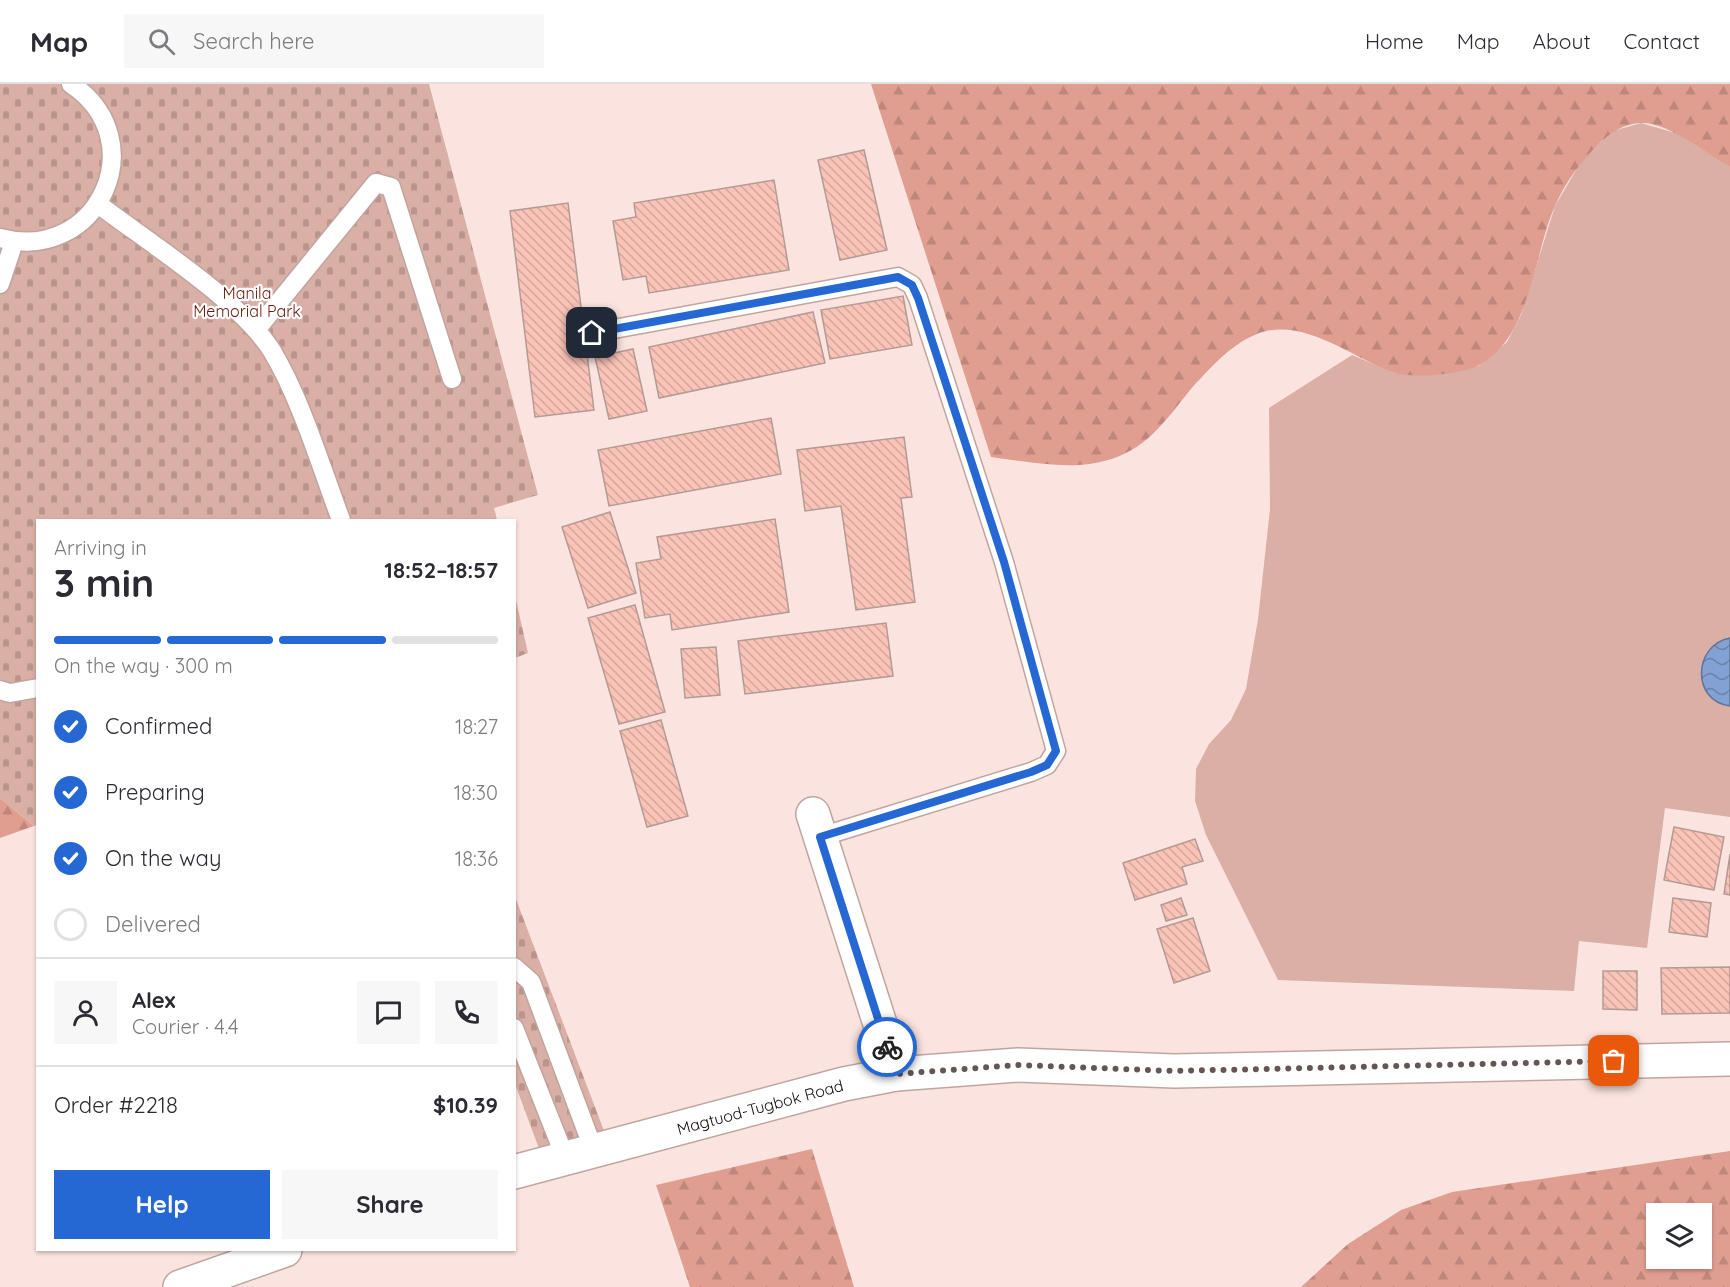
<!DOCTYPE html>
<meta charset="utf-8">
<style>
:root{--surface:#fff;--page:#f7f7f7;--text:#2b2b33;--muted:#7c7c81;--line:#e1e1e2;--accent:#2568d4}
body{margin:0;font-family:Quicksand,sans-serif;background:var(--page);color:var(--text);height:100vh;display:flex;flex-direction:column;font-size:22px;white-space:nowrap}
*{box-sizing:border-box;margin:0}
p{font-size:20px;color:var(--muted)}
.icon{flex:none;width:33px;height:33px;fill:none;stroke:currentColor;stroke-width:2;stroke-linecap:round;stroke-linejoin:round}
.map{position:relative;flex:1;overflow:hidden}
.drawer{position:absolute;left:36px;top:435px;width:480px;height:732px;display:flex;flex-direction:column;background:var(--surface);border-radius:0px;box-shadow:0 2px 4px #0004}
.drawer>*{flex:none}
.fabs{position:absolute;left:1646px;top:1119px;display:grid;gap:12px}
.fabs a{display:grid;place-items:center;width:66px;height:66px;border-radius:0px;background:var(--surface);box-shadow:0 2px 4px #0004;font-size:30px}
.pin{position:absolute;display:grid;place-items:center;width:51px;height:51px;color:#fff;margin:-26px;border-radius:12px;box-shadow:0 3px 9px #0006}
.courier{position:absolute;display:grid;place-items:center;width:60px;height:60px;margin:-30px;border:4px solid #2568d4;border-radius:50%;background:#fff;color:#222;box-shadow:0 2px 8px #0007}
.summary em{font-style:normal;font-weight:700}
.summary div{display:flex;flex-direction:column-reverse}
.summary{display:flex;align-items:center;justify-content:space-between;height:102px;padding:0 18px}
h1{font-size:39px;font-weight:700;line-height:45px}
.bar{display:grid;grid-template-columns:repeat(4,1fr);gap:9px 6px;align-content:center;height:72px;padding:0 18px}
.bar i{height:8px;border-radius:4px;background:var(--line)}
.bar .active{background:var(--accent)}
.bar p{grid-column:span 4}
.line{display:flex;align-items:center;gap:15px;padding:0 18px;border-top:2px solid var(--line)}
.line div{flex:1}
.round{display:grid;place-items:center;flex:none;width:63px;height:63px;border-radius:0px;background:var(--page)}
ol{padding:0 18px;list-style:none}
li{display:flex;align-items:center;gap:18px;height:66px}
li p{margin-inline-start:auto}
li .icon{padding:6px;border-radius:50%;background:var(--accent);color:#fff;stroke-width:4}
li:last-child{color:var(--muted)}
li i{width:33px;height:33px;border:3px solid var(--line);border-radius:50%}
.cta{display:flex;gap:12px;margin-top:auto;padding:12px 18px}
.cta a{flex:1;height:69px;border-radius:0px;background:var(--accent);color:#fff;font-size:24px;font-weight:700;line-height:69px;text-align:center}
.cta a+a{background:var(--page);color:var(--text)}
header{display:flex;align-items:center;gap:36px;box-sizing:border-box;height:84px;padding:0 30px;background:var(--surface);border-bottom:2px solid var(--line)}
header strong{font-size:28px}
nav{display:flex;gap:33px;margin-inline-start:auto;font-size:21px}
.search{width:420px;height:54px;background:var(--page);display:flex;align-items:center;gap:15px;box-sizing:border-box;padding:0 21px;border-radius:0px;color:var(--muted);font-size:22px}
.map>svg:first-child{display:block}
.green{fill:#daafa6}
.forest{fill:url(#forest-firs);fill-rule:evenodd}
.cemetery{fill:url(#cemetery-stones)}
.water{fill:url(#water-waves);stroke:#617497;stroke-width:1.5}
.building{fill:url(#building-back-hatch);stroke:#b49a94;stroke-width:1.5}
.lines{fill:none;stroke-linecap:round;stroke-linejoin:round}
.lane-casing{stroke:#c0a59f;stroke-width:21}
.street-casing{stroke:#c0a59f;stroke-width:36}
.secondary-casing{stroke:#c0a59f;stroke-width:36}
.lane{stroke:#fff;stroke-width:18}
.street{stroke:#fff;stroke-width:33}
.secondary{stroke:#fff;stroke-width:33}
.done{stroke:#645654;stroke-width:6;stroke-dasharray:0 10.8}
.route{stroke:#2568d4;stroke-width:8}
.labels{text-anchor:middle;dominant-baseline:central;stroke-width:4.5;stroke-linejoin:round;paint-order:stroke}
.park-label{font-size:16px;fill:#681a0d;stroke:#fff}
.street-label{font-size:16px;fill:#130a09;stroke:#fff}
</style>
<header>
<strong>Map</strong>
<div class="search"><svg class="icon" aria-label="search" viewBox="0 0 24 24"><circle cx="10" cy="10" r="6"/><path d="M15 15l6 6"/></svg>Search here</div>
<nav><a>Home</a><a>Map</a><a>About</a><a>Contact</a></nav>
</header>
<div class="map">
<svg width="1730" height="1203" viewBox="0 0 1730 1203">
<defs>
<pattern id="forest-firs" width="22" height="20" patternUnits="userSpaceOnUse" patternTransform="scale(1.5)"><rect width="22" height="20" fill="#e09e90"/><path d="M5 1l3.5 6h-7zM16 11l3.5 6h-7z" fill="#bf877b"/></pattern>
<pattern id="cemetery-stones" width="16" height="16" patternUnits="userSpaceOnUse" patternTransform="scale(1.5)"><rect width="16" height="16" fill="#daafa6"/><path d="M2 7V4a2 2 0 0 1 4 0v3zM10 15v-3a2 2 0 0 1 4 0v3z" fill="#ba958e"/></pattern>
<pattern id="water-waves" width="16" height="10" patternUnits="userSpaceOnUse" patternTransform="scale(1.5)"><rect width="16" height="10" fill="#82a2d4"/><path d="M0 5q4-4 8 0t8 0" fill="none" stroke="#6982aa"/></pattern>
<pattern id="building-back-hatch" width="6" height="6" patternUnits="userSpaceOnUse" patternTransform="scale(1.5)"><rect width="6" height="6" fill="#fac3b7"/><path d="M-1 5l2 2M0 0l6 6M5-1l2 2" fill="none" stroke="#d5a69c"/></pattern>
</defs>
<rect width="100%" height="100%" fill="#fbe4df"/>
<path class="green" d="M1641,39l38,11 51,33v650l-65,-9 -18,140 -68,-7 -5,50 -296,-11 -72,-145 -11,-34 1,-32 13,-25 22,-24 15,-31 12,-70 12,-110 -1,-101 83,-53 43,18 83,-7 29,-24 14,-27 34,-109 27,-46 31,-29z"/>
<path class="forest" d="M871,0h859v83c-23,-13 -63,-46 -90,-44 -17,1 -30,10 -41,21 -18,17 -34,39 -44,62 -22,49 -24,134 -78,160 -19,9 -66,13 -85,6 -41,-15 -90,-56 -135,-38 -23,9 -40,27 -56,44 -14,14 -24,30 -37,44 -49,58 -107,44 -173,35z
M0,714l34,28 -34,12z
M812,1065l42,138h-164l-34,-102z
M1730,1067v136h-429l47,-43 53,-34 51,-18zM1656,1130h45v44h-45z"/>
<path class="cemetery" d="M0,0h429l109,411 -44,13 3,12h-459v305l-4,1 -34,-28z
M515,512l13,57 -13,5h-1z
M514,810l92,242 -65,18 -26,-70z"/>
<path class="water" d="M1730,554v68c-39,-5 -37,-61 0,-68z"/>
<path class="building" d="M864,66l23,100 -47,10 -22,-100z
M774,96l15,90 -140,23 -3,-17 -23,4 -10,-59 23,-4 -2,-14z
M568,119l26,207 -59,7 -25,-206z
M903,212l9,49 -82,14 -9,-49z
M813,228l12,51 -166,35 -10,-51z
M633,265l14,62 -38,8 -14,-62z
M771,334l10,56 -172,32 -11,-56z
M904,353l8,60 -11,1 14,104 -59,8 -15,-104 -36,5 -8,-61z
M610,428l26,81 -48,15 -26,-81z
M775,435l14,93 -117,18 -2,-16 -25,4 -9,-55 25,-4 -4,-22z
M635,521l30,107 -46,12 -31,-106z
M886,539l7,53 -148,18 -7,-53z
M716,563l4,48 -35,3 -4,-49z
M661,636l27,96 -41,11 -27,-96z
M1674,743l50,10 -10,53 -50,-10z
M1195,755l8,22 -21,6 5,17 -52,16 -12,-37z
M1730,770v41l-6,-1z
M1181,814l6,17 -21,6 -5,-16z
M1673,814l38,5 -4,34 -38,-5z
M1193,834l17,53 -36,12 -17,-54z
M1730,883v46l-68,1 -1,-46z
M1603,887h34v39l-34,-1z"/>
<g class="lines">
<g class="lane-casing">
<path id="lane" d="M98,120c50,38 142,96 174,147 29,48 49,116 69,169
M0,154c98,26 155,-98 71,-154
M0,200l14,-42
M256,246l120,-147 15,4 61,192
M592,249l306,-56 14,8 6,13 86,264 52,189 -9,14 -16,7 -211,65
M0,606l10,3 28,-5
M514,883l17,15 63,169
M514,944l51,129"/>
</g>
<g class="street-casing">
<path id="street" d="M813,730l83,260"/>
</g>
<g class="secondary-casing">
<path id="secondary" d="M514,1088l330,-88 52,-10 122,-9 156,6 556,-12
M180,1203l105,-37"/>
</g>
<use href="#lane" class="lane"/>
<use href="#street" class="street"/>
<use href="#secondary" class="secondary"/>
</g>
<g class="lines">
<path class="done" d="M887,963l9,27 122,-9 156,6 440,-10"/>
<path class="route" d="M592,249l306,-56 14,8 6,13 86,264 52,189 -9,14 -16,7 -211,65 67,210"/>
</g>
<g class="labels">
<g class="park-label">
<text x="247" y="209">Manila<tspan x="247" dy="18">Memorial Park</tspan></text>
</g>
<g class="street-label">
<text transform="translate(760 1023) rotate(-15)">Magtuod-Tugbok Road</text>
</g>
</g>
</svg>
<div class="fabs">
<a><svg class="icon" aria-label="layers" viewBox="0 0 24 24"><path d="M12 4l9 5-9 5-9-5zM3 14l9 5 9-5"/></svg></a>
</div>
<div class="pin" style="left:1614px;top:977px;background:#ea580c"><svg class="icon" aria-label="bag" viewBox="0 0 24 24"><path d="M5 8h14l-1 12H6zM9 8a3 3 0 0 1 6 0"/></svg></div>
<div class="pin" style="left:592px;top:249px;background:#1f2937"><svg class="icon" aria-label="home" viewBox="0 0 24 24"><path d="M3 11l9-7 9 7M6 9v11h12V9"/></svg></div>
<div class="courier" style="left:887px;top:963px"><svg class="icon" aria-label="bike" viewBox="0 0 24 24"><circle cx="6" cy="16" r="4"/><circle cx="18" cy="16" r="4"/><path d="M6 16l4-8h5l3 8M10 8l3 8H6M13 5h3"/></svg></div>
<section class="drawer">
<div class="summary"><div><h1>3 min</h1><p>Arriving in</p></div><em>18:52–18:57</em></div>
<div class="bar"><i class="active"></i><i class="active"></i><i class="active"></i><i></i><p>On the way · 300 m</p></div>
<ol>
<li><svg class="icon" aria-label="check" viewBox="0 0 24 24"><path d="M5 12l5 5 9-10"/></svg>Confirmed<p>18:27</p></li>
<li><svg class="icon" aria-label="check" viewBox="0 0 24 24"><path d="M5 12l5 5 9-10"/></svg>Preparing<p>18:30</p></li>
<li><svg class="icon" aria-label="check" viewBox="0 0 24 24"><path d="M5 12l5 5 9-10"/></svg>On the way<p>18:36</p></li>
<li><i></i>Delivered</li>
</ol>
<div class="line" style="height:108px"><a class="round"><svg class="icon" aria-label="person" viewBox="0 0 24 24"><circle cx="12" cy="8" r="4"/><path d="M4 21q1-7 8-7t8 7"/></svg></a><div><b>Alex</b><p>Courier · 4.4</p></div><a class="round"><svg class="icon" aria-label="chat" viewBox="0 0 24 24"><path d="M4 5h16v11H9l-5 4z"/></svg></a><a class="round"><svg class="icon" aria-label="phone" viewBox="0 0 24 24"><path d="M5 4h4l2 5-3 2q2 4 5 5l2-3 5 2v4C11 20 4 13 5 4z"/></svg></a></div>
<div class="line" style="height:78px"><div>Order #2218</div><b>$10.39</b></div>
<div class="cta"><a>Help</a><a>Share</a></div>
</section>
</div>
